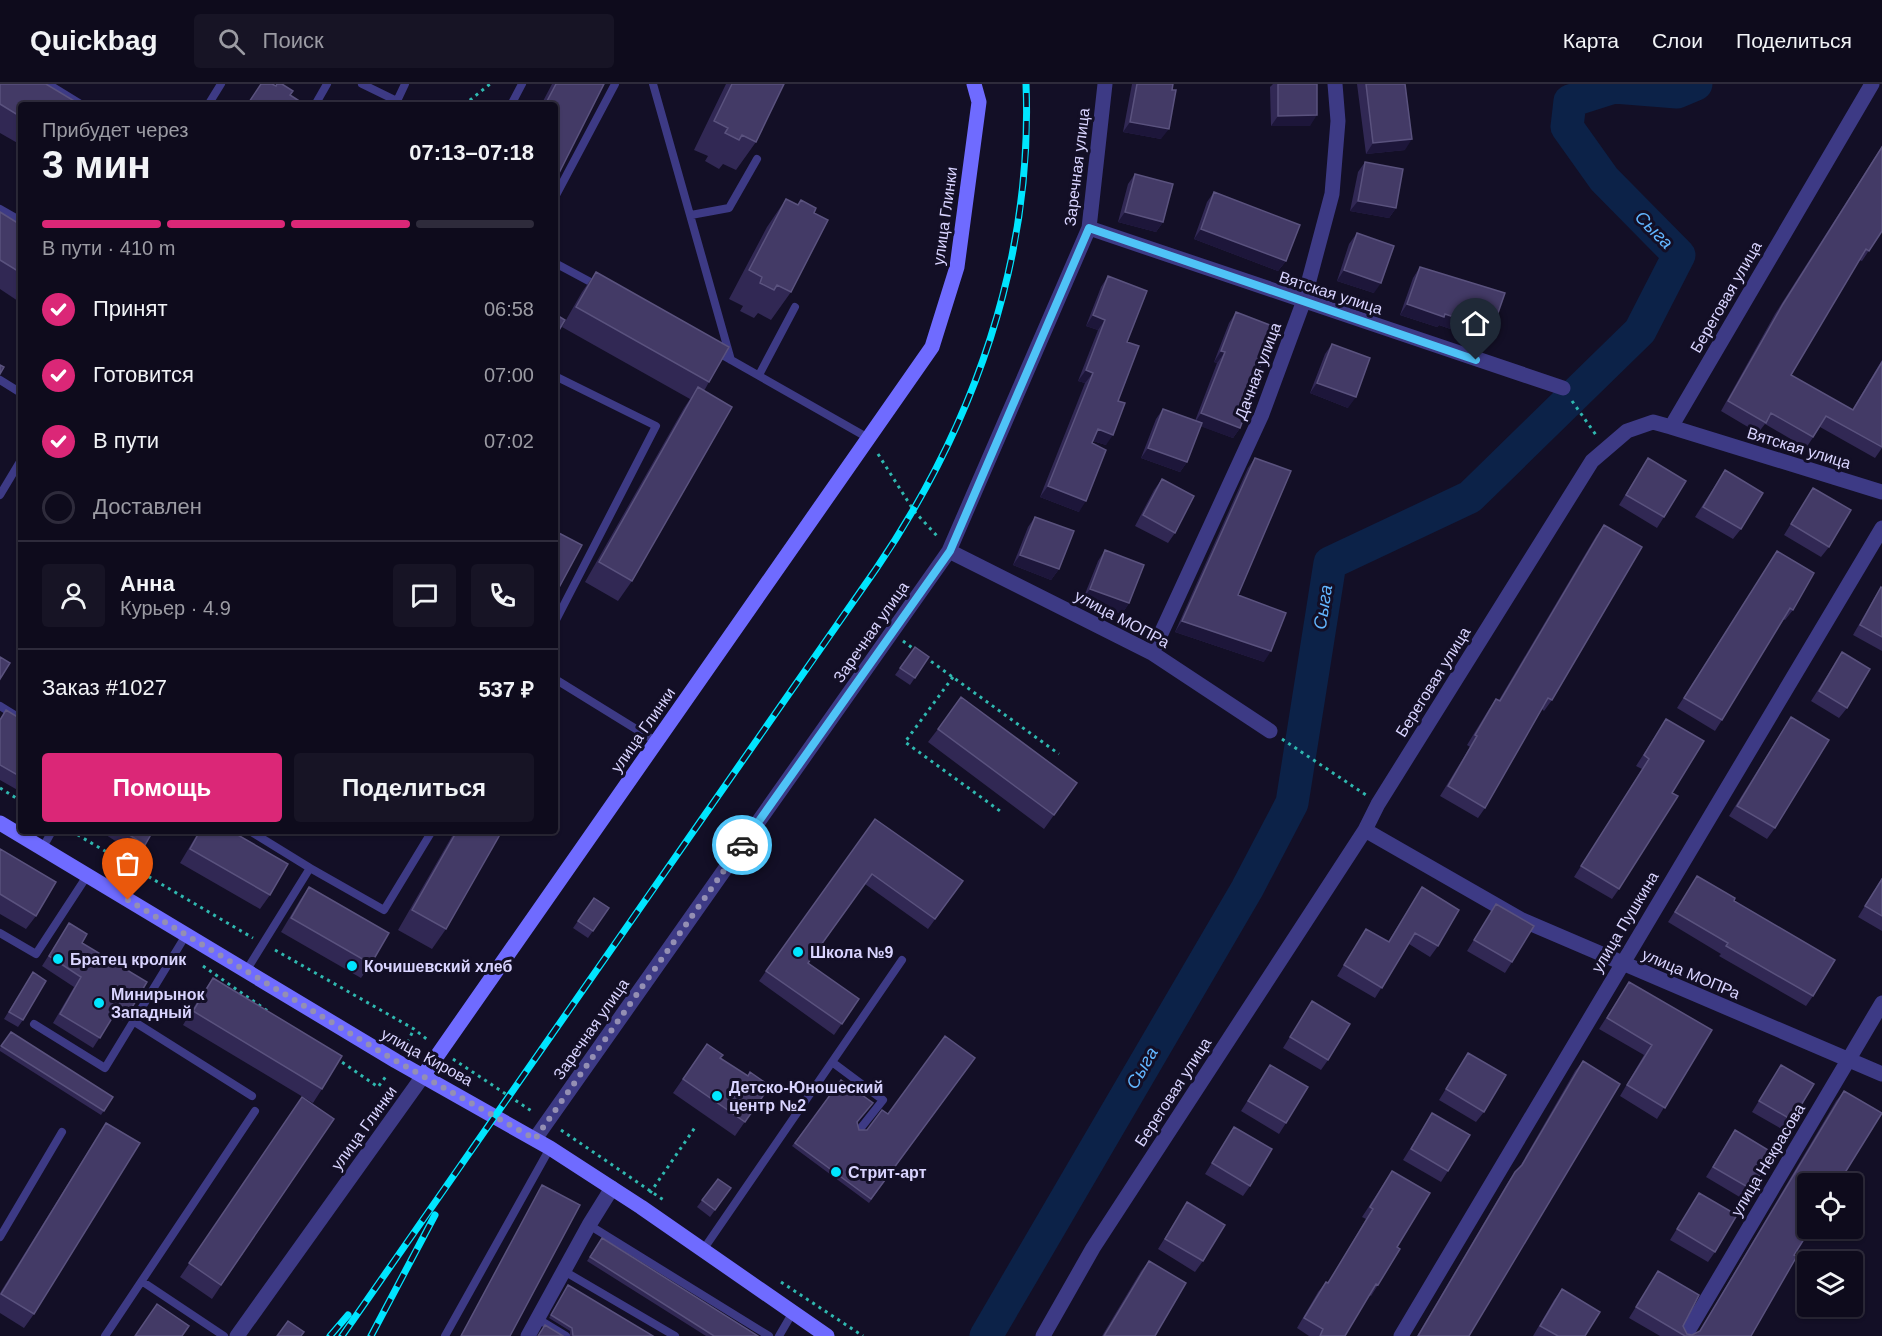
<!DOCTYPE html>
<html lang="ru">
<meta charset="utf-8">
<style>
:root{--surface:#0e0b1c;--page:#171425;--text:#f1f3f6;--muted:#9b9ba3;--line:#2e2b3b;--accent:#db2777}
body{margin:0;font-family:Helvetica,sans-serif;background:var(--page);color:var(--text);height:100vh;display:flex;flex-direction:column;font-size:22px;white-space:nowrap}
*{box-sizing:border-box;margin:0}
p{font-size:20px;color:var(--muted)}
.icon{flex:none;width:33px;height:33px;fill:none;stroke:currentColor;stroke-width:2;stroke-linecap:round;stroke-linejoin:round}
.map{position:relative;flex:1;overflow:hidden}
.panel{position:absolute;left:18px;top:18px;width:540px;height:732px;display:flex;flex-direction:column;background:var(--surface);border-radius:6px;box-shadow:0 2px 4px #0004,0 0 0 2px var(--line)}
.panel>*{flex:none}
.controls{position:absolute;left:1797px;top:1089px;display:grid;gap:12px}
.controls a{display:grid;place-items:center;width:66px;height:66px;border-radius:6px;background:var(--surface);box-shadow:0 2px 4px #0004,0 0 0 2px var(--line);font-size:30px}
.pin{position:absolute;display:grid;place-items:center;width:51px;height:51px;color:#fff;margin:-62px -26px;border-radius:50% 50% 50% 0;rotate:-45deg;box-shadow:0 0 6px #0007}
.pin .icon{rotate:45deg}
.courier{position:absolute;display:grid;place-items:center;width:60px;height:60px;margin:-30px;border:4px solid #4fc3f7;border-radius:50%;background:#fff;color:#222;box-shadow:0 2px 8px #0007}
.summary em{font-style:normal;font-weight:700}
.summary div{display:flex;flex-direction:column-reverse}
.summary{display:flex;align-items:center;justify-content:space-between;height:102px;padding:0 24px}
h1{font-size:39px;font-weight:700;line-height:45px}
.bar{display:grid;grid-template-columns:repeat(4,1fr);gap:9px 6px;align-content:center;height:72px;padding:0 24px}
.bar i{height:8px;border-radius:4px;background:var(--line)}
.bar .on{background:var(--accent)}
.bar p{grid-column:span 4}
.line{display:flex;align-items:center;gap:15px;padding:0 24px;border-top:2px solid var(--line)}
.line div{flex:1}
.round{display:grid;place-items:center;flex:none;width:63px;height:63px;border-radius:6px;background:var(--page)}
ol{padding:0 24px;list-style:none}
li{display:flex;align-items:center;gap:18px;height:66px}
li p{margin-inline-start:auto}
li .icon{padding:6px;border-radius:50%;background:var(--accent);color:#fff;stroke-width:4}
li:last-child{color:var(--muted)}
li i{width:33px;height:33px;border:3px solid var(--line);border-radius:50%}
.cta{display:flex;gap:12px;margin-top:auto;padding:12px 24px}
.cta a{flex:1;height:69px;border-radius:6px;background:var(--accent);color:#fff;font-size:24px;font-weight:700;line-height:69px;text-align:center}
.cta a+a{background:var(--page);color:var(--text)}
header{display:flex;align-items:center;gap:36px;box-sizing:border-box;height:84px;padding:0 30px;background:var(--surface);border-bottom:2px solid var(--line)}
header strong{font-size:28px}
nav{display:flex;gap:33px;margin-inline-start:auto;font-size:21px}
.search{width:420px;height:54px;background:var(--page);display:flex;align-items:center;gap:15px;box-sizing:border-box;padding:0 21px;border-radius:6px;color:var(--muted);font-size:22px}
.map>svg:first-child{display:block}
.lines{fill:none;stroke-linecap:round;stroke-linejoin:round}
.river{stroke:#0c2248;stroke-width:33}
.path{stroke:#2fb8b0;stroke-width:3;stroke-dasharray:3 4.5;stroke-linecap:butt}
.service{stroke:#3d3a85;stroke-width:8}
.minor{stroke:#3d3a85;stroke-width:15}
.tertiary{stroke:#3d3a85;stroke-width:15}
.secondary{stroke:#6f6bff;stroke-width:15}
.rail-casing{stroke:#00e5ff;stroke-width:7}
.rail{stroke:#130f26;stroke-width:4.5;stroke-dasharray:14;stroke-linecap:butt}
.wall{fill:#312854}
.shaded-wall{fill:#1d163a}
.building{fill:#433a66;stroke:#5a527e;stroke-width:1.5}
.done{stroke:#948fb3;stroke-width:6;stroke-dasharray:0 10.8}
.route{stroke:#4fc3f7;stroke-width:8}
.poi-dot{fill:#00e5ff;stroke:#130f26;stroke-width:2}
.labels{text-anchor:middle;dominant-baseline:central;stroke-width:6;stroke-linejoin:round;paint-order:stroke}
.street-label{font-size:16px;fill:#d9d4ff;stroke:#130f26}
.poi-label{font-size:16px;font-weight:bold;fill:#d9d4ff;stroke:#130f26;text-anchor:start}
.water-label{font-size:18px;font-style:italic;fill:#62b6ff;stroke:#130f26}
</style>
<header>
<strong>Quickbag</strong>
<div class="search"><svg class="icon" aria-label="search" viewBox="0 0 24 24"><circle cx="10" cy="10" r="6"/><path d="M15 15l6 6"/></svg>Поиск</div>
<nav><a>Карта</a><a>Слои</a><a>Поделиться</a></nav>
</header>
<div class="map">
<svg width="1882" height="1252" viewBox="0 0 1882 1252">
<rect width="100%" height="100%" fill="#130f26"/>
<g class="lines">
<path class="river" d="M986,1252l261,-447 45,-86 38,-240 140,-66 170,-166 39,-76 -75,-76 -37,-52 3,-26 44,-14 63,5 19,-8"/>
<path class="path" d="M464,21l26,-21
M555,250l1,30
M1572,317l24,34
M878,370l36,57 23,25
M903,557l12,9
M925,573l134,97
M953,593l-48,65 95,69
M1282,655l84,56
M0,704l21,13
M71,747l182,107
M275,866l139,79 15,12
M203,882l66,46
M404,965l10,-20
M336,974l42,29 9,-12
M453,975l80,53
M561,1046l104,71
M650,1109l46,-67
M781,1198l82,54"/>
<path class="service" d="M48,0l34,21
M362,0l35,17 8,-17
M653,0l78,276
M208,21l13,-21
M315,21l12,-21
M511,21l11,-21
M555,113l60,-113
M0,125l21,12
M691,131l38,-7 28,-49
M555,179l41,22
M717,268l153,87
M759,291l36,-68
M555,292l101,50 -101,196
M0,296l21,13
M0,411l21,-35
M555,595l102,63
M0,622l21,13
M250,747l60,37
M42,765l10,-18
M0,849l36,21 51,-78
M246,887l64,-103 74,42 48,-79
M133,937l119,75
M34,940l71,44 81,-133
M832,978l51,38 -23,29
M589,1141l180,111
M0,1153l62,-105
M703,1166l199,-290
M564,1187l111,65
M143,1198l81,54
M538,1235l28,17
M105,1252l150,-225
M445,1252l105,-188
M779,1252l14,-24"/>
<path class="minor" d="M1089,144l474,160
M1671,343l211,65
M949,467l203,102 118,78
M1152,569l110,-239 41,-111 29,-109 6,-73 -3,-37
M1365,746l157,90 360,154
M535,1055l414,-588 140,-323 16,-144
M528,1252l61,-111 23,-37
M1043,1252l50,-88 272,-418 13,-26 214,-343 35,-30 26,-9 18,5 201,-343
M1401,1252l481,-808
M1685,1252l197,-333"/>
<path class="tertiary" d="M237,1252l186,-260"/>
<path class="secondary" d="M0,739l396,238 154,87 91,59 186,129
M423,992l509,-729 25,-80 22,-165 -5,-18"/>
<g class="rail-casing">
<path id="rail" d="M330,1252l18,-21
M342,1252l534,-767c98,-144 157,-310 150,-485
M371,1252l64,-121"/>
</g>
<use href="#rail" class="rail"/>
</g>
<path class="wall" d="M0,0l21,21v40l-21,-12z
M552,0h52l-49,21h-14z
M726,0h58l-28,58 -20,28 -13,-6 -4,5 -14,-8 3,-5 -14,-6z
M1132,0h41l-12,55 -38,-7z
M1273,0h44l-7,42h-39l-1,-39z
M1357,0h48v66l-39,4z
M1882,62v85l-20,30 -3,-1 -68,115 61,35 30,-50v88l-7,10 -55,-31 -14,21 -41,-24 -7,9 -37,-22 54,-97z
M1365,78l31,46 -7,10 -39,-7 8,-39z
M1135,90l28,48 -7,10 -38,-10 10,-38z
M1214,108l72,69 -8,10 -84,-32 13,-37z
M786,115l12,6 3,-5 13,13 -23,79 -20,28 -13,-7 -4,5 -14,-7 3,-5 -14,-7 38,-72z
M0,128l21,13v78l-21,-14z
M1357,149l17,60 -37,-12 12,-37z
M1420,183l65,74 -46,-16 -2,2 -37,-12 13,-37z
M596,188l113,110 -5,9 -72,190 -14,20 -33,-19 99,-174 6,-9 -128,-72 20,-35z
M1108,192l19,66 -9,59 -12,44 -13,-4 -1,2 -13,69 -39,-15 45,-114 -7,-2 20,-51 -12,-4 15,-39z
M1236,228l4,116 -7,10 -32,-12 -14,36 -7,10 -39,-14 15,-39 7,-10 32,12 22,-58 -3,-1 15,-39z
M1332,260l16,64 -38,-15 15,-39z
M1255,374l-17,137 26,67 -89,-30 73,-164z
M1648,374l16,59 -7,11 -38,-23z
M1725,386l16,59 -8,10 -38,-22z
M1162,395l13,54 -7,10 -33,-17 19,-36z
M1813,404l16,59 -8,10 -37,-22z
M1035,433l24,52 -8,11 -38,-15 15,-38z
M1604,441l-52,175 -8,11 -2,-2 -57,99 -7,10 -38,-22 30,-49 -3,-2 22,-36 7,-10 3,1 97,-164z
M1105,466l24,53 -7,11 -39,-15 15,-38z
M1777,467l16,59 -8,10 -2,-1 -61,101 -7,11 -38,-23z
M1881,503l1,1v63l-29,-16 21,-37z
M915,563l14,10 -19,28 -15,-10z
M1842,568l5,56 -8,10 -28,-17z
M6,626l15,9v73l-21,-12v-61z
M1791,633l-16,111 -8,11 -38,-23z
M1666,635l6,74 -53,96 -7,10 -38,-22 68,-108 -6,-3z
M938,645l139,54 -33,46 -116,-87z
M875,735l88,62 -35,48 -63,-45 -57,80 51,35 -25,36 -75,-54z
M100,747h53l-16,24z
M199,747h32l39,64 -10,14 -80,-46z
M455,747h47l-56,98 -14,20 -34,-19z
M0,765l36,67 -10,13 -26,-15z
M1697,792l116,120 -7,10 -87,-50 2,-2 -53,-32z
M1882,794v53l-24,-14z
M309,803l62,77 -10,14 -80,-46 19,-32z
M1422,803l16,59 -8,11 -21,-13 -34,54 -38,-22 29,-47 22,13z
M594,814l15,10 -21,30 -15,-10z
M1496,820l16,58 -7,11 -38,-22z
M69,839l61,88 -7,10 -9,-6 -21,33 -40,-25 21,-36 -32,-21z
M33,888l-10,48 -5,7 -14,-8z
M213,894l109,111 -9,14 -130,-78 20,-33z
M1629,898l83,48 -55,89 -37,-23 24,-41 -45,-26z
M1312,917l16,59 -7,10 -38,-22z
M11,948l102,65 -12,18 -101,-64v-3z
M707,960l13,14 28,18 22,10 -35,50 -62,-43z
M1468,969l16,59 -8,10 -37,-22z
M975,974l-106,145 -77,-57 49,-66 17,43 1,7h8l21,-16z
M1583,977l-114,275h-52l91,-154 7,-10 4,-4 56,-97z
M1270,981l16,58 -7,11 -38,-23z
M1781,981l11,55 -7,11 -33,-19z
M1844,1007l-50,164 -43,81h-91l-31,-18 29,-47 29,63 5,1 7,-3 137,-231z
M302,1013l32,22 -122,180 -32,-22z
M1432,1029l16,58 -7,11 -38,-22z
M106,1039l-72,191 -10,14 -24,-15v-20l97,-156z
M1234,1043l16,59 -7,10 -38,-22z
M1735,1046l16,59 -8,10 -37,-22z
M1392,1087l5,76 -19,38 -7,11 -2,-1 -24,41h-36l-12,-8 21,-36 8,-10 2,1 38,-64 -4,-2z
M718,1095l13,9 -21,29 -13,-10z
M1699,1109l16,59 -7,10 -38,-22z
M1187,1118l16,59 -8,11 -37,-23z
M602,1154l156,98h-52l-119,-75z
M1149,1177l6,75h-53l39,-65z
M568,1201l85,51h-83v-5l-21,-13z
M1562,1205l23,47h-52l21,-36z"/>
<path class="shaded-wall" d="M1317,31l-7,11h-39l7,-10z
M1130,38l39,7 -8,10 -38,-7z
M1412,55l-7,11 -39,4 7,-11z
M1358,117l38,7 -7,10 -39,-7z
M1125,128l38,10 -7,10 -38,-10z
M1201,145l85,32 -8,10 -84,-32z
M1344,186l37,13 -7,10 -37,-12z
M1407,220l38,10 47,16 -7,11 -46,-16 -2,2 -37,-12z
M1093,231l12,5 -7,10 -12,-4z
M1221,267l4,1 -8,11 -3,-1z
M1086,286l7,3 -8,10 -7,-2z
M1317,299l39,14 -8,11 -38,-15z
M1201,329l39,15 -7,10 -39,-14z
M1098,345l15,6 -7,10 -16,-5z
M1148,364l39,14 -7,10 -39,-14z
M1048,402l38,15 -7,11 -39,-15z
M1020,471l39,14 -8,11 -38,-15z
M1090,505l39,14 -7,11 -39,-15z
M1182,537l89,30 -7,11 -89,-30z"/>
<path class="building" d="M0,0h46l35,21h-60v12l-21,-13z
M261,0h11l4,2 1,-2h5l11,7 -3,4 14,9 -1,1h-56z
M556,0h48l-49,97v-76h-10z
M732,0h52l-28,58 -14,-7 -3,5 -14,-7 3,-5 -14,-7z
M1137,0h36l-1,6h4l-7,39 -39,-7z
M1278,0h39v31l-39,1z
M1366,0h39l7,55 -39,4z
M1882,63v84l-13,20 -3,-2 -75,126 62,35 29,-48v85l-56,-31 -13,21 -42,-24 -5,10 -38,-22 55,-97z
M1365,78l38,7 -7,39 -38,-7z
M1135,90l38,10 -10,38 -38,-10z
M1214,108l86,33 -14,36 -85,-32z
M786,115l12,6 3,-5 15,8 -2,5 14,7 -37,72 -14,-7 -3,5 -14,-7 2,-6 -13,-7z
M0,128l21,13v48l-21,-13z
M1357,149l37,13 -13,37 -37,-13z
M1420,183l85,26 -13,37 -47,-16 -1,3 -37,-13z
M596,188l133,75 -20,35 -133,-75z
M1108,192l39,15 -20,51 12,4 -21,55 7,2 -12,32 -15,-6 -6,14 14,7 -20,51 -38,-15 45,-113 -7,-3 19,-50 -12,-5z
M1236,228l39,15 -23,61 3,1 -15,39 -39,-15 24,-61 -4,-1z
M555,230l10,6 -10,17z
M1332,260l38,14 -14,39 -39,-14z
M0,281l4,2 -4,7z
M698,303l34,20 -100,174 -33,-19z
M1163,325l39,14 -15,39 -39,-14z
M1255,374l36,13 -53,124 48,18 -15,38 -89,-30z
M1648,374l38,23 -22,36 -38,-22z
M1725,386l38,23 -22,36 -38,-22z
M1162,395l32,17 -19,37 -32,-18z
M1813,404l38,22 -22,37 -38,-23z
M1035,433l39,14 -15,38 -39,-14z
M1604,441l38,22 -90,153 -4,-2 -63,110 -37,-22 29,-50 -2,-1 21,-36 4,2z
M555,447l27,14 -27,50z
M1105,466l39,15 -15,38 -39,-14z
M1777,467l37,22 -21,37 -3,-2 -68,112 -38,-22z
M1881,503l1,1v49l-22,-12z
M915,563l14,10 -14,21 -15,-10z
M1842,568l28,17 -23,39 -28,-17z
M0,573l10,6 -10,16z
M961,613l116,86 -23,32 -116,-86z
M6,626l15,9v58l-21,-12v-45z
M1791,633l38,23 -54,88 -38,-22z
M1666,635l38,22 -32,52 6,3 -59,93 -38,-23 68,-107 -5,-4z
M875,735l88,62 -28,38 -63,-45 -64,89 51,36 -17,25 -76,-53z
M123,747h30l-8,14z
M200,747h31l57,33 -18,31 -80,-46z
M457,747h45l-56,98 -34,-19z
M0,765l56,33 -20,34 -36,-22z
M1697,792l38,22 -1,3 101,59 -22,36 -87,-50 2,-3 -53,-31z
M1882,795v37l-17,-10z
M309,803l80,46 -18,31 -80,-46z
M1422,803l37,23 -21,36 -23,-13 -33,55 -38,-23 22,-36 23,13z
M594,814l15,10 -16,23 -15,-10z
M1496,820l38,22 -22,36 -38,-22z
M69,839l18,11 -5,9 65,39 -17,29 -10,-6 -20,33 -40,-24 21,-37 -32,-21z
M33,888l13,9 -23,39 -14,-8z
M213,894l129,78 -20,33 -129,-78z
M1629,898l83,48 -47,78 -38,-23 25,-40 -45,-27z
M1312,917l38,23 -22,36 -38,-23z
M11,948l102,65 -9,14 -103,-65z
M945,952l30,22 -104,141 -76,-56 46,-63 32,23 -16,19 2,8h8l15,-20 6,4z
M707,960l16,11 -3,3 28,18 2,-4 20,14 -25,36 -62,-43z
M1468,969l38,22 -22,37 -38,-23z
M1583,977l37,23 -151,252h-51l97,-164 7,-7z
M1270,981l38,22 -22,36 -38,-22z
M1781,981l33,19 -22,36 -33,-19z
M1844,1007l38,22 -44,71h-30v44h3l-17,27 3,1 -46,80h-66l-49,-29 22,-36 41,24 -16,31 4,8 5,1 8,-4z
M302,1013l32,22 -113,166 -32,-22z
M1432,1029l38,22 -22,36 -37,-22z
M106,1039l34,20 -106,171 -33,-20z
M1234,1043l38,22 -22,37 -38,-23z
M1735,1046l38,23 -22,36 -38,-22z
M1392,1087l38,22 -33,54 3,2 -22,36 -2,-1 -31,52h-25l3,-7 -19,-11 22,-36 2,1 45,-74 -3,-2z
M718,1095l13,9 -16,22 -13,-10z
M542,1101l38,20 -70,131h-49z
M1699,1109l38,22 -22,37 -38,-23z
M1187,1118l38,23 -22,36 -38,-22z
M602,1154l156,98h-44l-124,-79z
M1149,1177l37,22 -31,53h-51z
M568,1201l85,51h-80l-1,-8 -21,-13z
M1562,1205l38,23 -15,24h-27l-18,-10z
M157,1220l32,22 -7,10h-47z
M288,1237l16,11 -3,4h-24z
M545,1241l18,11h-25z"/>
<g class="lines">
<path class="done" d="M128,816l268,161 139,78 207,-294"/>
<path class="route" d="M742,761l208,-294 139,-323 387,132"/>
</g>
<g class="poi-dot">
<circle cx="798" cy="868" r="6"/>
<circle cx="58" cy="875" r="6"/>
<circle cx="352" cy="882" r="6"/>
<circle cx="99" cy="919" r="6"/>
<circle cx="717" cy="1012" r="6"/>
<circle cx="836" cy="1088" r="6"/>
</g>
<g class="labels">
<g class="street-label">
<text transform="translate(1077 83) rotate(-83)">Заречная улица</text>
<text transform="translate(945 132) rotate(-82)">улица Глинки</text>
<text transform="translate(1331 209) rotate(18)">Вятская улица</text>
<text transform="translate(1726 213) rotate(-60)">Береговая улица</text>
<text transform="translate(1258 287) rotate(-69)">Дачная улица</text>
<text transform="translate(1799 364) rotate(17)">Вятская улица</text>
<text transform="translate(1122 535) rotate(28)">улица МОПРа</text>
<text transform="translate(871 548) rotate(-55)">Заречная улица</text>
<text transform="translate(1433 598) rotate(-58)">Береговая улица</text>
<text transform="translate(643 646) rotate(-55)">улица Глинки</text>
<text transform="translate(1625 838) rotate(-59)">улица Пушкина</text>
<text transform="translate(1691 890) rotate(23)">улица МОПРа</text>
<text transform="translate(591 945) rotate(-55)">Заречная улица</text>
<text transform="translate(427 973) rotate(29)">улица Кирова</text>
<text transform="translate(1173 1008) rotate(-57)">Береговая улица</text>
<text transform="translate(364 1044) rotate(-54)">улица Глинки</text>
<text transform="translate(1768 1076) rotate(-59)">улица Некрасова</text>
</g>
<g class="poi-label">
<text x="810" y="868">Школа №9</text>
<text x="70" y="875">Братец кролик</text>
<text x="364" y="882">Кочишевский хлеб</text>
<text x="111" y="910">Минирынок<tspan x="111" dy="18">Западный</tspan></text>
<text x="729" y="1003">Детско-Юношеский<tspan x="729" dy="18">центр №2</tspan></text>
<text x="848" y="1088">Стрит-арт</text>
</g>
<g class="water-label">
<text transform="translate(1654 146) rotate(45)">Сыга</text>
<text transform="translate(1323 523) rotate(-81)">Сыга</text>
<text transform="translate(1142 984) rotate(-60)">Сыга</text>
</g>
</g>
</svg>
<div class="controls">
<a><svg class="icon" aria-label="locate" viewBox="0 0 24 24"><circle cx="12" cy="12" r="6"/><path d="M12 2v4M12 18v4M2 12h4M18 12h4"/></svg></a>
<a><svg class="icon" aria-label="layers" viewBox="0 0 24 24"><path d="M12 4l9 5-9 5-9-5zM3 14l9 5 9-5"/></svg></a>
</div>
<div class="pin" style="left:128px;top:816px;background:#ea580c"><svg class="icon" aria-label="bag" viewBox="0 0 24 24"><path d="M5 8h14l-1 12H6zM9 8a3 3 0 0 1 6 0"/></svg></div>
<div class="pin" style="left:1476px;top:276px;background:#1f2937"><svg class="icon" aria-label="home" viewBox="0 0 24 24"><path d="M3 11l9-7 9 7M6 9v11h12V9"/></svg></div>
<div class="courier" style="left:742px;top:761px"><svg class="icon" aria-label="car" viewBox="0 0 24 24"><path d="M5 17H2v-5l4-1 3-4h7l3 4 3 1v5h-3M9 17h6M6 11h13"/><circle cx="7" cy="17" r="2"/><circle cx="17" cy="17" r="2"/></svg></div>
<section class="panel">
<div class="summary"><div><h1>3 мин</h1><p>Прибудет через</p></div><em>07:13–07:18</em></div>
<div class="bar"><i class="on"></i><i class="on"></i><i class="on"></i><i></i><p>В пути · 410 m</p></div>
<ol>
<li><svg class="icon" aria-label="check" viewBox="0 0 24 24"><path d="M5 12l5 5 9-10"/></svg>Принят<p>06:58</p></li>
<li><svg class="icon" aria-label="check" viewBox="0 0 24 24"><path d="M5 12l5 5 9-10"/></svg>Готовится<p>07:00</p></li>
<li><svg class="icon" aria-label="check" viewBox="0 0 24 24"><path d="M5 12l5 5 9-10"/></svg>В пути<p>07:02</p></li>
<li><i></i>Доставлен</li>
</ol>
<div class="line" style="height:108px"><a class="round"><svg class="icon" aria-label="person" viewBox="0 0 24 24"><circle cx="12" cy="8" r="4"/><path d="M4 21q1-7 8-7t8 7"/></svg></a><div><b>Анна</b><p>Курьер · 4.9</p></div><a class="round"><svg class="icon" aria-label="chat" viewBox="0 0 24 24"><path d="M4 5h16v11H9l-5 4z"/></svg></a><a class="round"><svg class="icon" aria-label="phone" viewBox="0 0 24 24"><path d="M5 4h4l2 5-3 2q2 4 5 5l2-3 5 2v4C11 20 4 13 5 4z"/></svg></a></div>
<div class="line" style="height:78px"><div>Заказ #1027</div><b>537 ₽</b></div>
<div class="cta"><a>Помощь</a><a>Поделиться</a></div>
</section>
</div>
